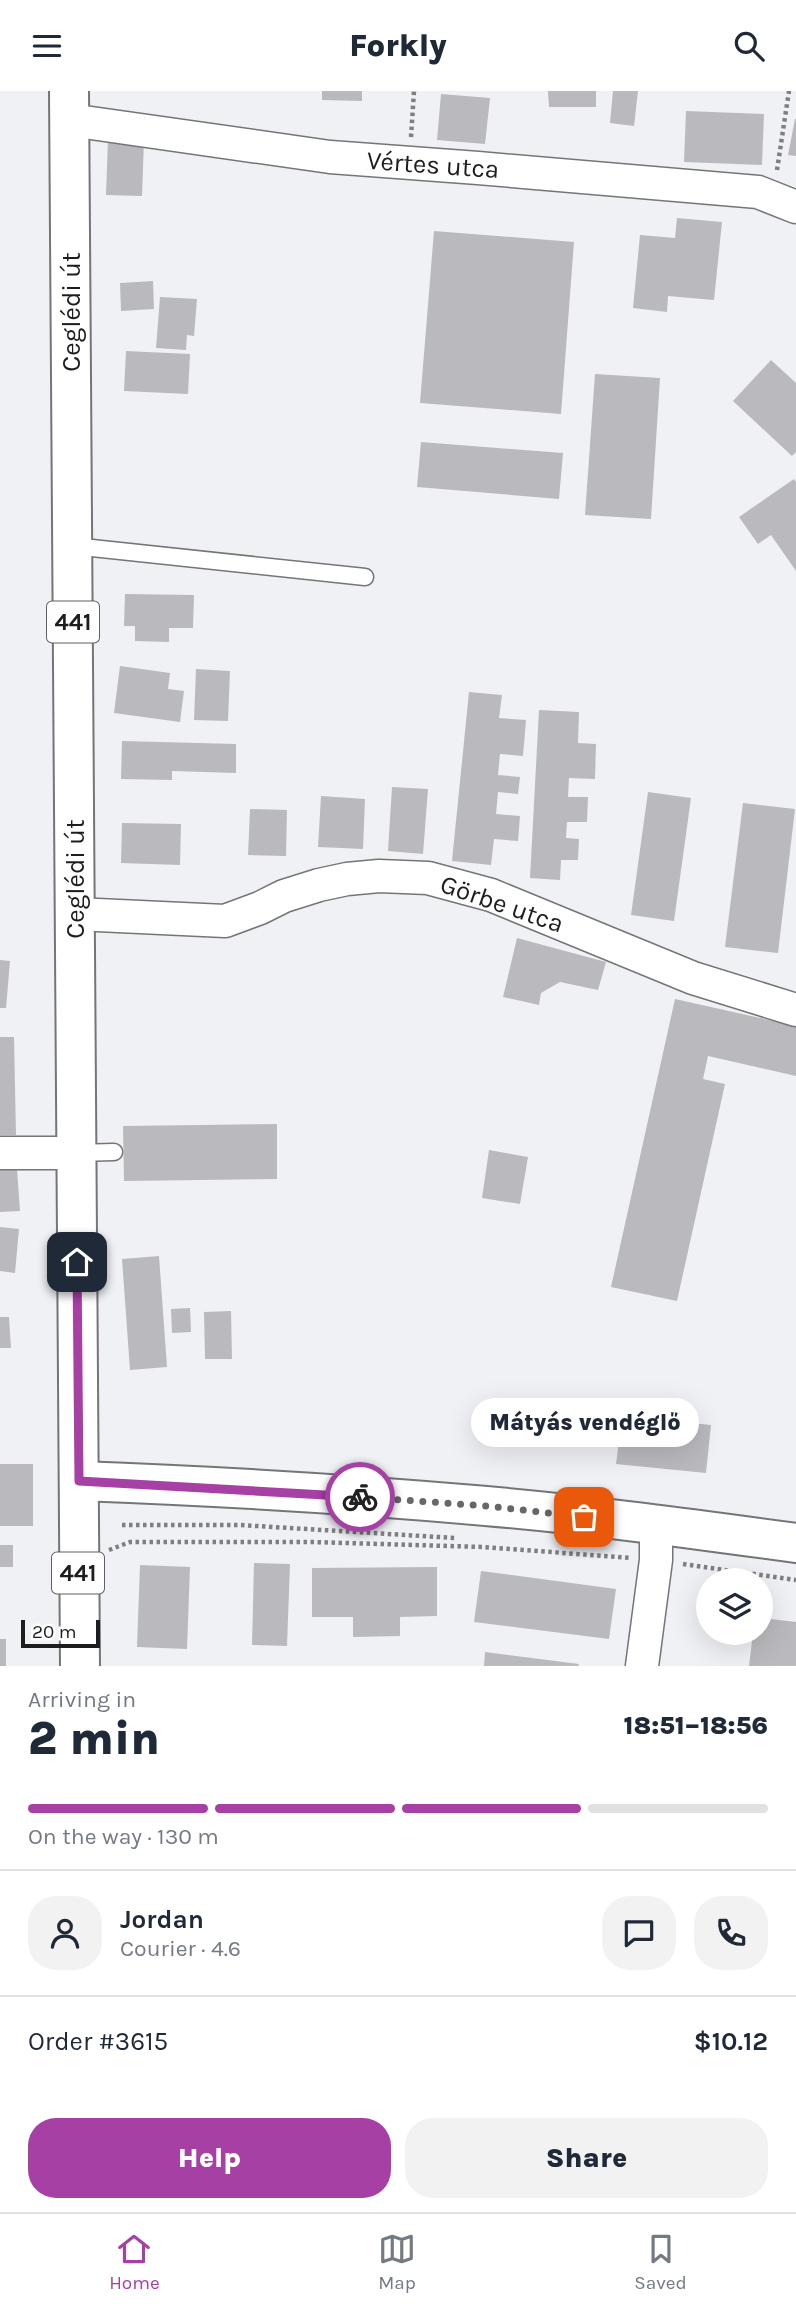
<!DOCTYPE html>
<meta charset="utf-8">
<style>
:root{--surface:#fff;--page:#f2f2f3;--text:#1f2937;--muted:#747a83;--line:#e0e1e3;--accent:#a640a5}
body{margin:0;font-family:Karla,sans-serif;background:var(--page);color:var(--text);height:100vh;display:flex;flex-direction:column;font-size:26px;white-space:nowrap}
*{box-sizing:border-box;margin:0}
p{font-size:23px;color:var(--muted)}
.icon{flex:none;width:38px;height:38px;fill:none;stroke:currentColor;stroke-width:2;stroke-linecap:round;stroke-linejoin:round}
.map{position:relative;height:1575px;overflow:hidden}
.panel{display:flex;flex-direction:column;background:var(--surface);flex:1}
.panel>*{flex:none}
.fabs{position:absolute;left:696px;top:1477px;display:grid;gap:14px}
.fabs a{display:grid;place-items:center;width:77px;height:77px;border-radius:50%;background:var(--surface);box-shadow:0 7px 28px #0002;font-size:35px}
.scale{position:absolute;left:21px;bottom:18px;width:79px;box-sizing:border-box;padding-left:7px;border:4px solid #1d1d1f;border-top:0;font-size:19px;line-height:24px;white-space:nowrap;color:#1d1d1f;-webkit-text-stroke:5px #fefefe;paint-order:stroke}
.pin{position:absolute;display:grid;place-items:center;width:60px;height:60px;color:#fff;margin:-30px;border-radius:14px;box-shadow:0 4px 10px #0006}
.courier{position:absolute;display:grid;place-items:center;width:70px;height:70px;margin:-35px;border:5px solid #a640a5;border-radius:50%;background:#fff;color:#222;box-shadow:0 2px 9px #0007}
.bubble{position:absolute;height:49px;border-radius:24px;background:var(--surface);box-shadow:0 7px 28px #0002;font-size:23px;font-weight:800;line-height:49px;text-align:center}
.head em{font-style:normal;font-weight:800}
.head div{display:flex;flex-direction:column-reverse}
.head{display:flex;align-items:center;justify-content:space-between;height:119px;padding:0 28px}
h1{font-size:46px;font-weight:800;line-height:52px}
.bar{display:grid;grid-template-columns:repeat(4,1fr);gap:10px 7px;align-content:center;height:84px;padding:0 28px}
.bar i{height:9px;border-radius:5px;background:var(--line)}
.bar .current{background:var(--accent)}
.bar p{grid-column:span 4}
.line{display:flex;align-items:center;gap:18px;padding:0 28px;border-top:2px solid var(--line)}
.line div{flex:1}
.round{display:grid;place-items:center;flex:none;width:74px;height:74px;border-radius:28px;background:var(--page)}
.button{display:flex;gap:14px;margin-top:auto;padding:14px 28px}
.button a{flex:1;height:80px;border-radius:28px;background:var(--accent);color:#fff;font-size:28px;font-weight:800;line-height:80px;text-align:center}
.button a+a{background:var(--page);color:var(--text)}
header{display:flex;justify-content:space-between;align-items:center;height:91px;padding:0 28px;background:var(--surface);font-size:32px;font-weight:800}
.tab-bar{display:flex;justify-content:space-around;align-items:center;height:98px;border-top:2px solid var(--line);background:var(--surface);font-size:19px;color:var(--muted)}
.tab-bar a{display:grid;justify-items:center;gap:4px}
.tab-bar .current{color:var(--accent)}
.map>svg:first-child{display:block}
.building{fill:#bababe}
.lines{fill:none;stroke-linecap:round;stroke-linejoin:round}
.lane-casing{stroke:#747578;stroke-width:19}
.street-casing{stroke:#747578;stroke-width:35}
.secondary-casing{stroke:#747578;stroke-width:42}
.primary-casing{stroke:#747578;stroke-width:42}
.path{stroke:#7f7f82;stroke-width:4.5;stroke-dasharray:3.5 3.5;stroke-linecap:butt}
.lane{stroke:#fff;stroke-width:16}
.street{stroke:#fff;stroke-width:32}
.secondary{stroke:#fff;stroke-width:38}
.primary{stroke:#fff;stroke-width:38}
.done{stroke:#67676a;stroke-width:7;stroke-dasharray:0 12.6}
.route{stroke:#a640a5;stroke-width:9}
.labels{text-anchor:middle;dominant-baseline:central;stroke-width:5;stroke-linejoin:round;paint-order:stroke}
.shield{fill:#fefefe;stroke:#606062;stroke-width:2}
.shield-label{font-size:24px;font-weight:bold;fill:#1d1d1f}
.street-label{font-size:26px;fill:#1d1d1f;stroke:#fefefe}
</style>
<header><svg class="icon" aria-label="menu" viewBox="0 0 24 24"><path d="M4 6h16M4 12h16M4 18h16"/></svg>Forkly<svg class="icon" aria-label="search" viewBox="0 0 24 24"><circle cx="10" cy="10" r="6"/><path d="M15 15l6 6"/></svg></header>
<div class="map">
<svg width="796" height="1575" viewBox="0 0 796 1575">
<rect width="100%" height="100%" fill="#f0f1f5"/>
<path class="building" d="M322,0h40v10l-40,-1z
M548,0h48v16h-47z
M613,0h25l-4,35 -24,-3z
M441,3l49,4 -5,46 -48,-4z
M686,20l78,3 -2,51 -78,-3z
M795,28h1v37l-8,-1z
M108,48l36,1 -2,56 -36,-1z
M677,127l45,4 -8,78 -46,-4 -1,16 -34,-4 7,-73 35,3z
M434,140l140,11 -13,172 -141,-11z
M153,190l1,28 -33,2 -1,-28z
M160,206l37,2 -3,37 -7,-1 -1,15 -30,-2z
M126,260l64,3 -2,40 -64,-3z
M771,269l25,23v69l-4,4 -59,-55z
M595,283l65,4 -9,141 -66,-4z
M421,351l142,11 -4,46 -142,-12z
M794,388l2,3v89l-25,-36 -13,9 -19,-27z
M125,503l69,1 -1,33h-24v14l-34,-1v-15h-11z
M120,575l50,7 -2,16 16,2 -4,31 -66,-9z
M196,578l34,2 -2,50 -34,-1z
M469,601l33,3 -3,23 27,2 -3,36 -23,-2 -2,21 22,2 -2,17 -20,-2 -2,22 24,2 -2,25 -24,-2 -3,26 -39,-4z
M539,619l40,2 -1,31 18,1 -1,35 -26,-1 -1,19h20l-1,25h-20l-1,16 13,1 -1,21h-17l-1,20 -30,-2z
M122,650l114,3v29l-64,-2v9l-51,-1z
M392,696l36,2 -5,65 -35,-3z
M648,701l43,6 -17,123 -43,-6z
M321,705l44,3 -2,50 -45,-2z
M743,712l52,6 -17,144 -53,-6z
M250,718l37,1 -1,46 -38,-1z
M122,732l59,1 -1,41 -59,-2z
M517,847l89,24 -8,28 -38,-8 -19,11 -2,12 -36,-8z
M0,869l10,1 -4,47h-6z
M675,908l121,27v50l-88,-20 -5,23 22,5 -48,217 -66,-14z
M0,946h14l2,98h-16z
M277,1033v55l-153,2 -1,-55z
M489,1059l39,7 -8,47 -38,-6z
M17,1078l3,42 -20,1v-42z
M0,1136l19,2 -4,44 -15,-2z
M159,1165l8,111 -37,3 -8,-111z
M190,1217l1,24 -19,1 -1,-24z
M231,1220l1,48h-27l-1,-47z
M0,1226h9l2,31h-11z
M622,1325l89,9 -5,48 -90,-9z
M0,1373h33v62h-33z
M0,1454h13v22h-13z
M254,1472l36,1 -3,82 -35,-1z
M140,1474l50,2 -3,82 -50,-2z
M437,1476v49l-37,1v19l-47,1v-20h-41v-49z
M481,1480l135,18 -7,50 -135,-17z
M761,1527l35,4v44h-47l4,-33h8z
M0,1548h6v27h-6z
M485,1561l94,12 -1,2h-94z"/>
<g class="lines">
<g class="lane-casing">
<path id="lane" d="M73,455l292,31
M76,1062l38,-1"/>
</g>
<g class="street-casing">
<path id="street" d="M70,29l260,37 148,11 280,24 38,15
M76,823l149,7 35,-13 24,-12 35,-11 28,-6 32,-3 49,2 63,17 202,83 103,32
M0,1062h76
M642,1575l14,-106v-35"/>
</g>
<g class="secondary-casing">
<path id="secondary" d="M79,1390c136,5 271,13 407,25 104,9 207,23 310,37"/>
</g>
<g class="primary-casing">
<path id="primary" d="M69,0l11,1575"/>
</g>
<path class="path" d="M411,46l3,-46
M777,79l12,-79
M122,1434h118l215,13
M109,1459l21,-8h182l171,5 148,11
M683,1473l113,16"/>
<use href="#lane" class="lane"/>
<use href="#street" class="street"/>
<use href="#secondary" class="secondary"/>
<use href="#primary" class="primary"/>
</g>
<g class="lines">
<path class="done" d="M360,1406l127,9 97,11"/>
<path class="route" d="M77,1171l2,219 281,16"/>
</g>
<g class="labels">
<g class="shield">
<rect x="47" y="510.5" width="52" height="41" rx="5"/>
<rect x="52" y="1461.5" width="52" height="41" rx="5"/>
</g>
<g class="shield-label">
<text x="73" y="531">441</text>
<text x="78" y="1482">441</text>
</g>
<g class="street-label">
<text transform="translate(433 74) rotate(4)">Vértes utca</text>
<text transform="translate(71 221) rotate(-90)">Ceglédi út</text>
<text transform="translate(75 788) rotate(-90)">Ceglédi út</text>
<text transform="translate(502 813) rotate(19)">Görbe utca</text>
</g>
</g>
</svg>
<div class="fabs">
<a><svg class="icon" aria-label="layers" viewBox="0 0 24 24"><path d="M12 4l9 5-9 5-9-5zM3 14l9 5 9-5"/></svg></a>
</div>
<div class="scale">20 m</div>
<div class="pin" style="left:584px;top:1426px;background:#ea580c"><svg class="icon" aria-label="bag" viewBox="0 0 24 24"><path d="M5 8h14l-1 12H6zM9 8a3 3 0 0 1 6 0"/></svg></div>
<div class="pin" style="left:77px;top:1171px;background:#1f2937"><svg class="icon" aria-label="home" viewBox="0 0 24 24"><path d="M3 11l9-7 9 7M6 9v11h12V9"/></svg></div>
<div class="courier" style="left:360px;top:1406px"><svg class="icon" aria-label="bike" viewBox="0 0 24 24"><circle cx="6" cy="16" r="4"/><circle cx="18" cy="16" r="4"/><path d="M6 16l4-8h5l3 8M10 8l3 8H6M13 5h3"/></svg></div>
<div class="bubble" style="left:471px;top:1307px;width:228px">Mátyás vendéglő</div>
</div>
<section class="panel">
<div class="head"><div><h1>2 min</h1><p>Arriving in</p></div><em>18:51–18:56</em></div>
<div class="bar"><i class="current"></i><i class="current"></i><i class="current"></i><i></i><p>On the way · 130 m</p></div>
<div class="line" style="height:126px"><a class="round"><svg class="icon" aria-label="person" viewBox="0 0 24 24"><circle cx="12" cy="8" r="4"/><path d="M4 21q1-7 8-7t8 7"/></svg></a><div><b>Jordan</b><p>Courier · 4.6</p></div><a class="round"><svg class="icon" aria-label="chat" viewBox="0 0 24 24"><path d="M4 5h16v11H9l-5 4z"/></svg></a><a class="round"><svg class="icon" aria-label="phone" viewBox="0 0 24 24"><path d="M5 4h4l2 5-3 2q2 4 5 5l2-3 5 2v4C11 20 4 13 5 4z"/></svg></a></div>
<div class="line" style="height:91px"><div>Order #3615</div><b>$10.12</b></div>
<div class="button"><a>Help</a><a>Share</a></div>
</section>
<nav class="tab-bar">
<a class="current"><svg class="icon" aria-label="home" viewBox="0 0 24 24"><path d="M3 11l9-7 9 7M6 9v11h12V9"/></svg>Home</a>
<a><svg class="icon" aria-label="map" viewBox="0 0 24 24"><path d="M3 6l6-2 6 2 6-2v14l-6 2-6-2-6 2zM9 4v14M15 6v14"/></svg>Map</a>
<a><svg class="icon" aria-label="saved" viewBox="0 0 24 24"><path d="M7 4h10v16l-5-4-5 4z"/></svg>Saved</a>
</nav>
